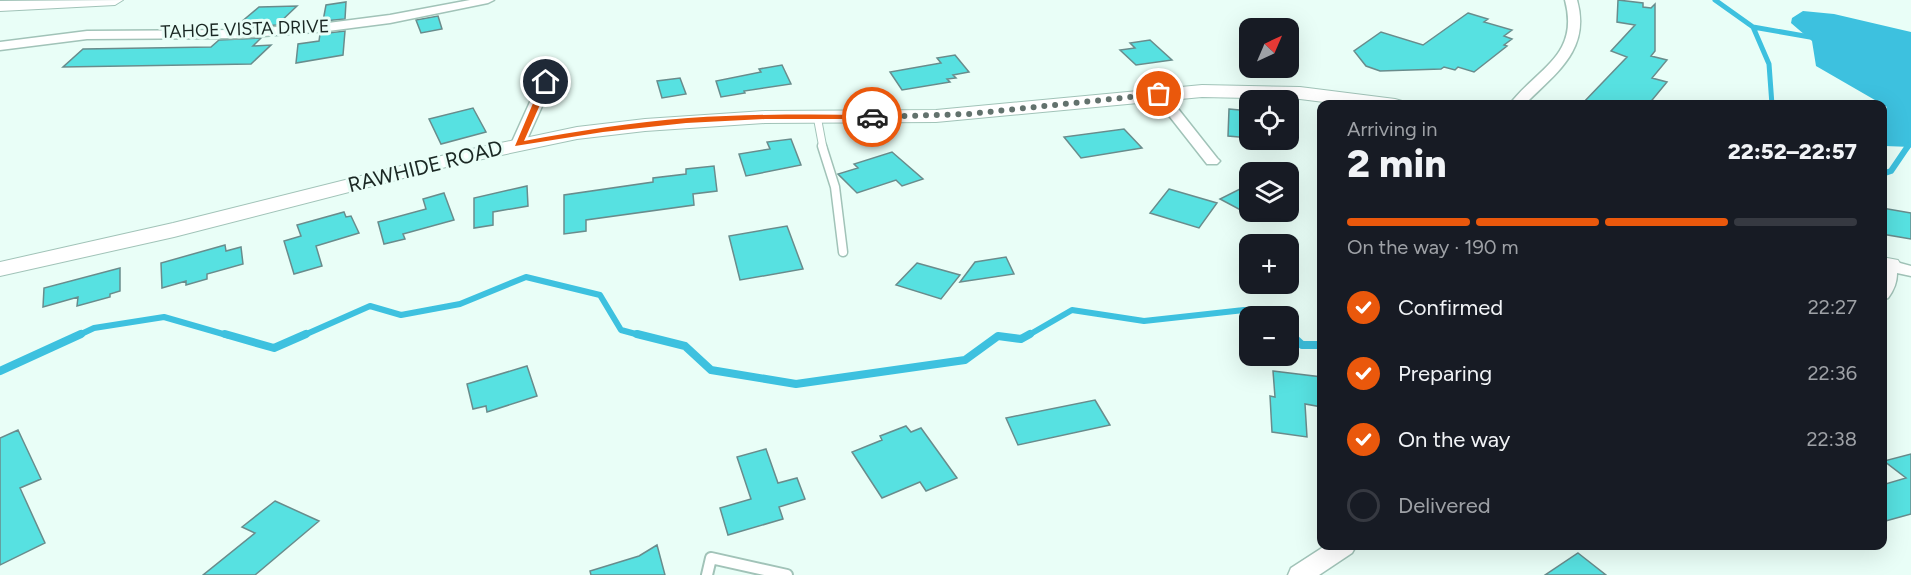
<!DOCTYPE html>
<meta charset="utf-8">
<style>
:root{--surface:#171b24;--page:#242831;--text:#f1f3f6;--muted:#9ea1a6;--line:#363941;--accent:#ea580c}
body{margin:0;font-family:Figtree,sans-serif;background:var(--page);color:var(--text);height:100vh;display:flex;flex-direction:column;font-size:22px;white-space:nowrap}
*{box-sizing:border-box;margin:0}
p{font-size:20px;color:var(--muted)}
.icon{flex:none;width:33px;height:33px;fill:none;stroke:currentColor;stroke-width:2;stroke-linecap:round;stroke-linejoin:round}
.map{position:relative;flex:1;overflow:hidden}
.details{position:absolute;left:1317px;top:100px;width:570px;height:450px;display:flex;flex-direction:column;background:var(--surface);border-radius:12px;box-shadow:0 6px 24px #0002}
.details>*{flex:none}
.needle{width:39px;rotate:44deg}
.tools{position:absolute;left:1239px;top:18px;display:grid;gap:12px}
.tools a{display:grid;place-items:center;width:60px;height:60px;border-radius:12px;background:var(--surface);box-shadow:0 6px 24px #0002;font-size:30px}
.pin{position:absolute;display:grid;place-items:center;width:51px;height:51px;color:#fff;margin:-26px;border:3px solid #fff;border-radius:50%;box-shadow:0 2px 6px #0007}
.courier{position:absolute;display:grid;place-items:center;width:60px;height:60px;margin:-30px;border:4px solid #ea580c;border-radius:50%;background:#fff;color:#222;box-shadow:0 2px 8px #0007}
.headline em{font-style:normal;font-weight:800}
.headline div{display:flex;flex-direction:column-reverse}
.headline{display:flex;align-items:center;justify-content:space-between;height:102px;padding:0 30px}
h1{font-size:39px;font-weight:800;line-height:45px}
.bar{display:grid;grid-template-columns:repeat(4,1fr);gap:9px 6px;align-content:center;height:72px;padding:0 30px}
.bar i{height:8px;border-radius:4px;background:var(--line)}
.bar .on{background:var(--accent)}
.bar p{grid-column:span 4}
ol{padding:0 30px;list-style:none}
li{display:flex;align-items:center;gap:18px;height:66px}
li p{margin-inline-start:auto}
li .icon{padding:6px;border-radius:50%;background:var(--accent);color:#fff;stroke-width:4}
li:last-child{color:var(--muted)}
li i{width:33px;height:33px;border:3px solid var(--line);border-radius:50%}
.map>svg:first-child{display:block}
.water{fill:#3dc1df}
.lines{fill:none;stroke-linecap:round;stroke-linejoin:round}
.stream-far2{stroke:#3dc1df;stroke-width:5}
.stream-far1{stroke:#3dc1df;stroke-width:6}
.stream{stroke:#3dc1df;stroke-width:8}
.building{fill:#57e1e1;stroke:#698c8c;stroke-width:1.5}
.lane-far2-casing{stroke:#a1c3b8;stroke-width:9}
.lane-far1-casing{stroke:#a1c3b8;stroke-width:11}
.lane-casing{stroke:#a1c3b8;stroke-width:14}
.street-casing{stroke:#a1c3b8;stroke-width:3}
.secondary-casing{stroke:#a1c3b8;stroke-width:2}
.lane-far2{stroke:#fff;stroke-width:7}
.lane-far1{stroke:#fff;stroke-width:8}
.lane{stroke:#fff;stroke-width:10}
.street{fill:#fff;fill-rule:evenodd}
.secondary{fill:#fff;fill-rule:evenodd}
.route{fill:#ea580c}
.done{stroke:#62726d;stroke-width:6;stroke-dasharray:0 10.8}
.labels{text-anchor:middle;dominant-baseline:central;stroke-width:6;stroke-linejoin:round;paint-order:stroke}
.far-street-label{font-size:18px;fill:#1a2723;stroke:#e9fef7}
.street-label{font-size:21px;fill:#1a2723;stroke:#e9fef7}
</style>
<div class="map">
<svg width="1911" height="575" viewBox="0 0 1911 575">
<rect width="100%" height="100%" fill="#e9fef7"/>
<path class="water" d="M1803,11l31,3 77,18v115l-26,-1 -2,6v-40l4,-5 -71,-41 -4,-25 -21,-18 1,-5z"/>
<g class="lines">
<path class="stream-far2" d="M1715,0l38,27 57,10
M1753,27l16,37 3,41
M1907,148l3,-4"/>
<path class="stream-far1" d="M1882,174l9,-3 17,-25
M1288,332l4,4
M77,336l17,-8 70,-11 66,19
M302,336l68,-30 31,9 59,-11 66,-27 74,18 21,35 22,6
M1027,336l45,-26 72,11 100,-11 21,6"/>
<path class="stream" d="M225,334l49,14 32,-14
M637,334l48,12 26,24 85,14 169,-24 33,-24 23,3 9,-5
M1290,334l12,11h20
M0,371l81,-37"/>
</g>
<path class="building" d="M1618,0l25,3v4l8,1 4,-4v47l-4,5 16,4 -15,18 15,4 -19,23h-67l46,-48 -16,-6 24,-26 -18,-3z
M346,2l-1,17 -22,2 3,-16z
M297,6l-20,19 -43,3 25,-21z
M1468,13l20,6 -4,3 28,8 -8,6 8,3 -8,6 3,1 -33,26 -16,-5 -3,3 -11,-3 -3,2 -61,2 -14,-5 -12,-15 27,-19 42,13z
M438,16l4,13 -21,4 -5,-13z
M345,31l-2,24 -47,8 2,-19 21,-3 1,-7z
M261,38l-8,8 18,-1 -20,19 -188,3 20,-18 128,-2 8,-7z
M1150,40l22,20 -36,5 -16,-15 15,-2 -5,-5z
M955,55l14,17 -16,3 3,3 -9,1 3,3 -48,8 -12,-18 51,-9 -4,-5z
M782,65l9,19 -47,7 1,2 -24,4 -5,-16 45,-9 -2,-3z
M680,78l6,16 -24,4 -5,-17z
M473,108l13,24 -45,12 -12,-25z
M1229,109l21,2v27l-22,-2z
M1124,129l18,19 -61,10 -17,-21z
M791,139l10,26 -55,11 -7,-22 31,-5 -3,-7z
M892,152l31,27 -21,7 -6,-6 -39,13 -19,-19 20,-6 -4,-4z
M714,166l3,25 -24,3 1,11 -108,15v11l-22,3v-39l89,-13v-4l33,-4v-5z
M1250,184v31l-30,-16z
M527,186l1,20 -35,6v13l-19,3v-30z
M1169,189l48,14 -18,25 -49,-15z
M444,193l10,27 -51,14 2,5 -21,5 -6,-22 48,-13 -3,-10z
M1882,208l29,5v26l-29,-5z
M344,212l2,5 5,-1 8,17 -43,13 6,20 -28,8 -10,-33 17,-5 -4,-11z
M787,226l16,43 -63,11 -11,-44z
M225,245l1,6 15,-4 2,17 -36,10v5l-21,6v-4l-24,7 -1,-25z
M1006,257l8,17 -54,8 15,-20z
M917,263l43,12 -19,24 -45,-14z
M120,268v23l-10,3v3l-33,9 1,-9 -35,10 1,-19z
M527,366l10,30 -50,16 -1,-6 -13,3 -6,-25z
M1273,371l49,6v30l-17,-3 2,33 -35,-5 -2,-36 5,1z
M1095,400l15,25 -92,20 -12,-27z
M906,426l5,6 10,-4 36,50 -31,13 -6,-9 -38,16 -30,-46 30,-12 -2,-4z
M18,430l23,49 -21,9 25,55 -45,22v-127z
M766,449l12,34 19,-5 8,21 -26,8 4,12 -55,16 -8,-27 31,-9 -14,-42z
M1911,454v60l-29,8v-37l24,-7 -22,-17z
M275,501l44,20 -64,54h-52l52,-42 -13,-6z
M657,545l8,30h-74l-1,-4 49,-15z
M1578,553l28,22h-61z"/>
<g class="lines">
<g class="lane-far2-casing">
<path id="lane-far2" d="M817,116l6,32"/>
</g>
<g class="lane-far1-casing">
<path id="lane-far1" d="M822,146l13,41 8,65"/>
</g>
<g class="lane-casing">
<path id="lane" d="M707,575l4,-17 76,17"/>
</g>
<g class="street-casing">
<path id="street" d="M470,0h24l-6,3 -98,20 -62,8 -92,7 -149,1 -87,11v-8l87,-11 149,-1 92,-7 62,-8z
M1565,0h12c14,50 -21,73 -53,105h-15c28,-37 71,-49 56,-105z
M546,78l7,4 -28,62 -7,4 -5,-1 -2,-3 28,-62z
M1159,90l5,1 53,67 3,3 -3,3h-10l-55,-70z
M1889,260l22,6v10l-14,-3c0,9 -3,17 -9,25l-6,2v-38z
M1325,546h31l-4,7 -33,22h-31l3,-7z"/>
</g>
<g class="secondary-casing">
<path id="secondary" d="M123,0l-8,5 -115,6v-10z
M1202,85l98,2 95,12 7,2 3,4h-57l-48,-6 -98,-2 -266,25 -171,1 -120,8 -68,8 -123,26 -280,72 -174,39v-14l173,-39 280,-70 124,-26 68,-8 120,-8 171,-1z
M1882,257l16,3 3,5 -3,5 -16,2z"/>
</g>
<use href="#lane-far2" class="lane-far2"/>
<use href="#lane-far1" class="lane-far1"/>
<use href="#lane" class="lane"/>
<use href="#street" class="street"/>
<use href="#secondary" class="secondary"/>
</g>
<path class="route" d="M546,80l4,2 -26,59c54,-10 109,-19 164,-23 61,-4 122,-4 184,-3l4,2 -4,2h-107l-79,4 -83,9 -88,14 27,-64z"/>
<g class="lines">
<path class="done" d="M872,117l96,-3 191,-20"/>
</g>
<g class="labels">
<g class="far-street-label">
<text transform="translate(245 29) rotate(-2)">TAHOE VISTA DRIVE</text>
</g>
<g class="street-label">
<text transform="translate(425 166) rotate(-14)">RAWHIDE ROAD</text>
</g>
</g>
</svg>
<div class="tools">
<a><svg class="needle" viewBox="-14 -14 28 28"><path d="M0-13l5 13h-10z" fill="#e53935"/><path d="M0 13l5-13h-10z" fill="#9ea1a6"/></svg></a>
<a><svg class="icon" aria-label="locate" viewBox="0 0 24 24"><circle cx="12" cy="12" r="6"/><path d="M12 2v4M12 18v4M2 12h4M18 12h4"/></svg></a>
<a><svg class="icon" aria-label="layers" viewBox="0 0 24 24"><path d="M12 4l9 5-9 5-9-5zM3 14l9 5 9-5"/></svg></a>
<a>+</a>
<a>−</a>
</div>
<div class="pin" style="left:1159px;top:94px;background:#ea580c"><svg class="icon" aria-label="bag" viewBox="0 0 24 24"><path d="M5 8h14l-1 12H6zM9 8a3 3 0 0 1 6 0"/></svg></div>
<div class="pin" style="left:546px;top:82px;background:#1f2937"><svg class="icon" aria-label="home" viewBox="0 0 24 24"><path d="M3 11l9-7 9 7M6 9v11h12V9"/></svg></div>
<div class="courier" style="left:872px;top:117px"><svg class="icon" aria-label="car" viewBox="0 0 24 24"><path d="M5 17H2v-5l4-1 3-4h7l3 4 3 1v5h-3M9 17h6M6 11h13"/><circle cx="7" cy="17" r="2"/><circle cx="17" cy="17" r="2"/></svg></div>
<section class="details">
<div class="headline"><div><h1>2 min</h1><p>Arriving in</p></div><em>22:52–22:57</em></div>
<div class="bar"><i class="on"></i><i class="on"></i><i class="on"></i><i></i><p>On the way · 190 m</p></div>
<ol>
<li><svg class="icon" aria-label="check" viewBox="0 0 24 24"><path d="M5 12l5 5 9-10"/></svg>Confirmed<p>22:27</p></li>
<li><svg class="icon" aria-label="check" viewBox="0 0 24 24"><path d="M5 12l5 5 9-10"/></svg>Preparing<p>22:36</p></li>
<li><svg class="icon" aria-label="check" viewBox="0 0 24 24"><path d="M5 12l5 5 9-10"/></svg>On the way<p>22:38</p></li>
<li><i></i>Delivered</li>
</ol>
</section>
</div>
